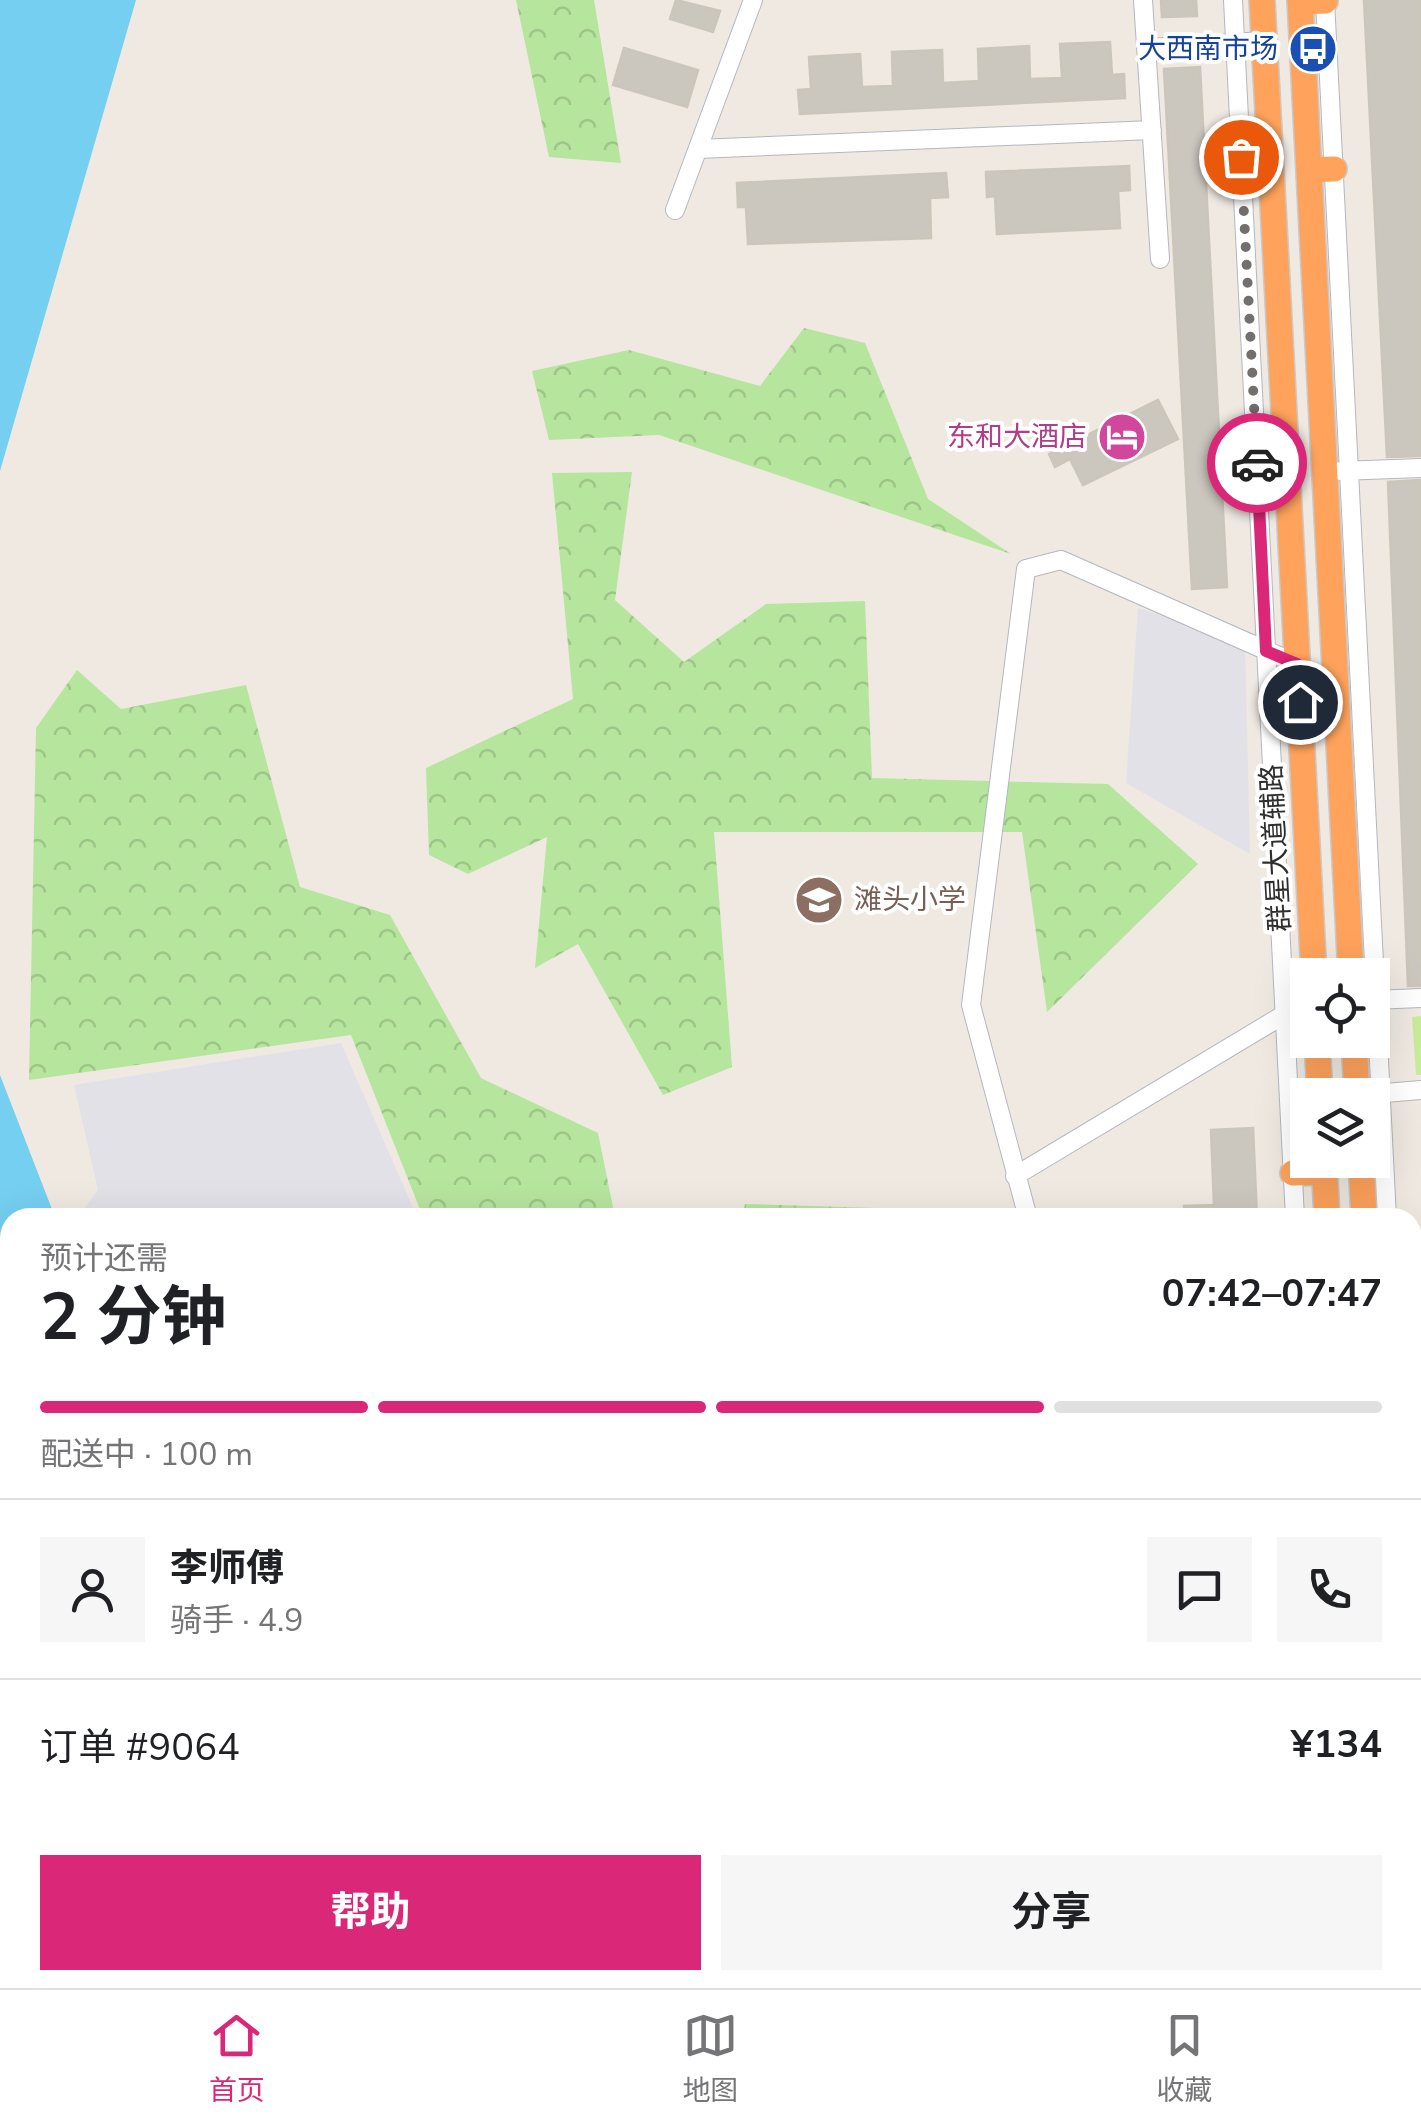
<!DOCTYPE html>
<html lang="zh">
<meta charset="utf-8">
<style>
:root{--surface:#fff;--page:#f6f6f6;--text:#202124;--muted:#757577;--line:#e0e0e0;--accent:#db2777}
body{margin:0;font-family:"Nunito Sans","Noto Sans SC",sans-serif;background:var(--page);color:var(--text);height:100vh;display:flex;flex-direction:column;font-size:38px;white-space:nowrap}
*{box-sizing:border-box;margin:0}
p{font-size:32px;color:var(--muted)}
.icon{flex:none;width:55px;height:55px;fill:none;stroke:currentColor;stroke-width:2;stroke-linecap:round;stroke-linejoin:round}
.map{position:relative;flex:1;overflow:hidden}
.panel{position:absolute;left:0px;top:1208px;width:1422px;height:782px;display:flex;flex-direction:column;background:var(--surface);border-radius:30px 30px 0 0;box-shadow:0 10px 40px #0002}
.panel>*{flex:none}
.controls{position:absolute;left:1290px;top:958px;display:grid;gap:20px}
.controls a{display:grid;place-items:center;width:100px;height:100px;border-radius:0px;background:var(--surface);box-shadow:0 10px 40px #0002;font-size:50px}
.pin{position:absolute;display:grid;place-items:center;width:85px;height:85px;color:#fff;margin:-42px;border:5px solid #fff;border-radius:50%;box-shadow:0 2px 10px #0007}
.courier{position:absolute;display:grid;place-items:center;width:100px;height:100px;margin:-50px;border:8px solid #db2777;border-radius:50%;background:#fff;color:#222;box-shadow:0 2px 12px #0007}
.head em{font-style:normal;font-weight:700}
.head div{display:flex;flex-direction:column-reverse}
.head{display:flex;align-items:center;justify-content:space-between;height:170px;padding:0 40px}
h1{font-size:65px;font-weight:700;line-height:75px}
.bar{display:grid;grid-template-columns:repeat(4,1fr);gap:15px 10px;align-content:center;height:120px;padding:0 40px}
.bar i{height:12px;border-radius:8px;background:var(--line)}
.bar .on{background:var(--accent)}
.bar p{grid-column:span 4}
.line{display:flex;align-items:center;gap:25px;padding:0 40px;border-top:2px solid var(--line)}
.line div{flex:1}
.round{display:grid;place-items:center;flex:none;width:105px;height:105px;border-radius:0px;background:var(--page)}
.action{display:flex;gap:20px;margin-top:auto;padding:20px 40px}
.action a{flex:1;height:115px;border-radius:0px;background:var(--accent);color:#fff;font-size:40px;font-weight:700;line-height:115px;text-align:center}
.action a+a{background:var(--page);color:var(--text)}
.tabs{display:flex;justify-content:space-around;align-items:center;height:140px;border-top:2px solid var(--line);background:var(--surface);font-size:28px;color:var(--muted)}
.tabs a{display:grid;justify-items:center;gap:5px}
.tabs .on{color:var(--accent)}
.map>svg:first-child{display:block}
.industrial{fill:#e3e1e8}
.grass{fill:url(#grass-dots)}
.forest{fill:url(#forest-crowns)}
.pitch{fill:#c9ec9a}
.water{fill:#75cff0}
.building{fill:#cbc7bf;stroke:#cbc5ba;stroke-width:2.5}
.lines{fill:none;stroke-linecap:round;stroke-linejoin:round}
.minor-casing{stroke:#b4b7c1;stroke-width:20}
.highway-casing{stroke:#c9c9c9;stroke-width:28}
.minor{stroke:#fff;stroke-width:18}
.highway{stroke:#ffa35c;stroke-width:25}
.done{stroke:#726f6d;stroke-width:10;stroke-dasharray:0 18}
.route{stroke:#db2777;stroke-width:12}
.labels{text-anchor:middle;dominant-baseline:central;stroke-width:8;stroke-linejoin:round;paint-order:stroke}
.transit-label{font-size:28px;fill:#164399;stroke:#fff;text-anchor:end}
.hotel-label{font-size:28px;fill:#b23c85;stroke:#fff;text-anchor:end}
.street-label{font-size:28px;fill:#2e2e2e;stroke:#fff}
.education-label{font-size:28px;fill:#785e54;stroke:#fff;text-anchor:start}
</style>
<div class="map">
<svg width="1421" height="1988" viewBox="0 0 1421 1988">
<defs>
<pattern id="grass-dots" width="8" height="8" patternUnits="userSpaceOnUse" patternTransform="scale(2.5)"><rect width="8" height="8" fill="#b6e59e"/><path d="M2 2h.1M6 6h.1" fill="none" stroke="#9dc588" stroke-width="1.8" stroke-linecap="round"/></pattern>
<pattern id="forest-crowns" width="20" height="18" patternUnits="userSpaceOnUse" patternTransform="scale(2.5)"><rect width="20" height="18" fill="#b6e59e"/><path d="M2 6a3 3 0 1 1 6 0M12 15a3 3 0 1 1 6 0" fill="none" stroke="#9dc588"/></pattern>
</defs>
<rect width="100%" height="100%" fill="#efe9e1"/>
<path class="industrial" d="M1138,608l107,33 5,213 -124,-71z
M341,1043l76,174h-339l20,-27 -24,-105z
M606,1980h94l1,2 -82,6z"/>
<path class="grass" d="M1172,1980h163l1,8h-164z"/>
<path class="forest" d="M516,0h78l27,163 -72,-6z
M804,328l61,15 63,156 83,55 -352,-119 -110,5 -17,-69 97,-21 131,36z
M632,472l-17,128 69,62 82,-58 99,-3 7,177 236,6 90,80 -151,148 -25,-180h-308l18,235 -69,28 -85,-151 -43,24 12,-131 -79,37 -39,-19 -3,-87 147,-69 -21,-226z
M77,670l44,39 125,-24 54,202 90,28 91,163 117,55 17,84h-192l-72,-182 -322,45 7,-352z
M745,1204l260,8 2,5h-265z
M687,1980h95l-10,8h-98z"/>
<path class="pitch" d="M1421,1016v59h-5l-4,-58z"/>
<path class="water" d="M0,0h136l-136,471z
M0,1075l55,142 -45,1v558l-10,-32z
M74,1980h426l6,8h-430z"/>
<path class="building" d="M676,0l44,11 -7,21 -43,-13z
M1161,0h35l1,16 -35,1z
M1364,0h57v456l-34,1z
M1110,42l2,33 12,-1 1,24 -325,16 -2,-24 13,-1 -2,-32 51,-3 2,33 31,-1 -1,-34 50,-2 1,33 36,-2 -1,-32 51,-3 1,33 32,-1 -2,-34z
M624,48l74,22 -11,37 -74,-22z
M1200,67l27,520 -35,2 -28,-520z
M1129,166l1,24 -12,1 2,37 -123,6 -2,-38 -8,1 -1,-25z
M946,173l2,24 -18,1 1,40 -183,6 -2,-37h-8l-1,-24z
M1158,400l20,39 -95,46 -13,-26 -15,8 -6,-13z
M1421,480v506h-13l-20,-504z
M1253,1128l4,90h-72l-1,-12 30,-1 -3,-75z"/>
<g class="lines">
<g class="minor-casing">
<path id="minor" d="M1143,0l17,259
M1233,0l62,1218
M1325,0l62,1218
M1147,48l117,-7
M698,149l454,-19
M675,210l78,-210
M1340,471l81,-3
M1372,1000l49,-2
M1373,1094l48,-4
M1015,1176l270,-162 23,-2
M1028,1218l-57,-213 55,-436 35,-9 236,104
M1412,1345l9,-3
M1412,1488l9,-2
M1412,1594h9
M1412,1707l9,100
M0,1959l10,29
M944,1980l2,8
M1050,1980l2,8
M1152,1980l3,8
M1348,1980l1,8"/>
</g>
<g class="highway-casing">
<path id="highway" d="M1262,0l52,975
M1300,0l51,975
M1300,2l25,-1
M1309,170l25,-1
M1317,1040l3,55
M1354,1040l3,55
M1324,1160l3,58
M1361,1160l3,58
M1293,1173l31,-1
M1412,1925l9,62
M1380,1980l1,8"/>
</g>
<use href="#minor" class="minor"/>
<use href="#highway" class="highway"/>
</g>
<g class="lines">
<path class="done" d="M1241,157l16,306"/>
<path class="route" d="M1257,463l9,188 31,13 3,38"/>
</g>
<defs>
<g id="bus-disc" transform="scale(2.5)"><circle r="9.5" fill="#1a4fb4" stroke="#fff"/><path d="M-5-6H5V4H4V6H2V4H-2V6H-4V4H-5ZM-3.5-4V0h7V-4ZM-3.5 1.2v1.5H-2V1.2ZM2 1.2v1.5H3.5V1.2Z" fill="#fff"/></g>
<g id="hotel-disc" transform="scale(2.5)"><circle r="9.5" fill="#d1479c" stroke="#fff"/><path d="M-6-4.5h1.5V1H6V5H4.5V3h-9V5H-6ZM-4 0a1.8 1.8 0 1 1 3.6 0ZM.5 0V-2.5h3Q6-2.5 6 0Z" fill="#fff"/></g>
<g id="school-disc" transform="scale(2.5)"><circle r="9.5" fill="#8d6e63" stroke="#fff"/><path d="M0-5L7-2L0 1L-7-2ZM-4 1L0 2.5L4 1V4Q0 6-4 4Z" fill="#fff"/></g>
</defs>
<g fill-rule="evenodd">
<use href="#bus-disc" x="1313" y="49"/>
<use href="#hotel-disc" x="1122" y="437"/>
<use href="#school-disc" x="819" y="900"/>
</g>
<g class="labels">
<g class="transit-label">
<text x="1278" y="49">大西南市场</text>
</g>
<g class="hotel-label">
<text x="1087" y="437">东和大酒店</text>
</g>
<g class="street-label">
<text transform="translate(1276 848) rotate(-93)">群星大道辅路</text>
</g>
<g class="education-label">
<text x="854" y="900">滩头小学</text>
</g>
</g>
</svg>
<div class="controls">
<a><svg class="icon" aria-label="locate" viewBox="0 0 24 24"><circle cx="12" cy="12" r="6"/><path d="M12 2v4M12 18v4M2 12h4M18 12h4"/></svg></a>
<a><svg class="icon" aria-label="layers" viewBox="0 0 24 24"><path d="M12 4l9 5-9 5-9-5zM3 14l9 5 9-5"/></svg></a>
</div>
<div class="pin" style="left:1241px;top:157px;background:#ea580c"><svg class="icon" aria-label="bag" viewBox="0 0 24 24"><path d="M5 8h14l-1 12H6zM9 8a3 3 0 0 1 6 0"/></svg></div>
<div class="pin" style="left:1300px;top:702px;background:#1f2937"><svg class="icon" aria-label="home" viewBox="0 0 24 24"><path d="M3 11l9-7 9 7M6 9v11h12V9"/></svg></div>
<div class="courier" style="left:1257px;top:463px"><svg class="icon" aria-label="car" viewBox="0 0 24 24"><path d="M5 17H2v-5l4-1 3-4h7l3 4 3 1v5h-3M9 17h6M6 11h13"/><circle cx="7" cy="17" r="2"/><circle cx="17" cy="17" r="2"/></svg></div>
<section class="panel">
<div class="head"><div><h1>2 分钟</h1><p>预计还需</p></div><em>07:42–07:47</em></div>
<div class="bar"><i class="on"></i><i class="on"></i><i class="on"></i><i></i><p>配送中 · 100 m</p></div>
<div class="line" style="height:180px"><a class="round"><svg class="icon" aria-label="person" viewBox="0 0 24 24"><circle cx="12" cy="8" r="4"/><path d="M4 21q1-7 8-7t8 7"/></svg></a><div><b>李师傅</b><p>骑手 · 4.9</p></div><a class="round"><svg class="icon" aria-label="chat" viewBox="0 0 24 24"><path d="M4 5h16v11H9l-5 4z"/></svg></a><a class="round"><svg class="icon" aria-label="phone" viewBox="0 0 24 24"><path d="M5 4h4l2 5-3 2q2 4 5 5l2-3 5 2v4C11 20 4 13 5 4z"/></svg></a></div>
<div class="line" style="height:130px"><div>订单 #9064</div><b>¥134</b></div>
<div class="action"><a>帮助</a><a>分享</a></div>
</section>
</div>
<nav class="tabs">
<a class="on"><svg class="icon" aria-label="home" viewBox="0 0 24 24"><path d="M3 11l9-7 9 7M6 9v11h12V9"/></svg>首页</a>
<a><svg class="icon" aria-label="map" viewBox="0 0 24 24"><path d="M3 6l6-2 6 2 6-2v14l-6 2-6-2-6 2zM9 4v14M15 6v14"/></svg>地图</a>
<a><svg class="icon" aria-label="saved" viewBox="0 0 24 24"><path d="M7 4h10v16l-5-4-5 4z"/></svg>收藏</a>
</nav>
